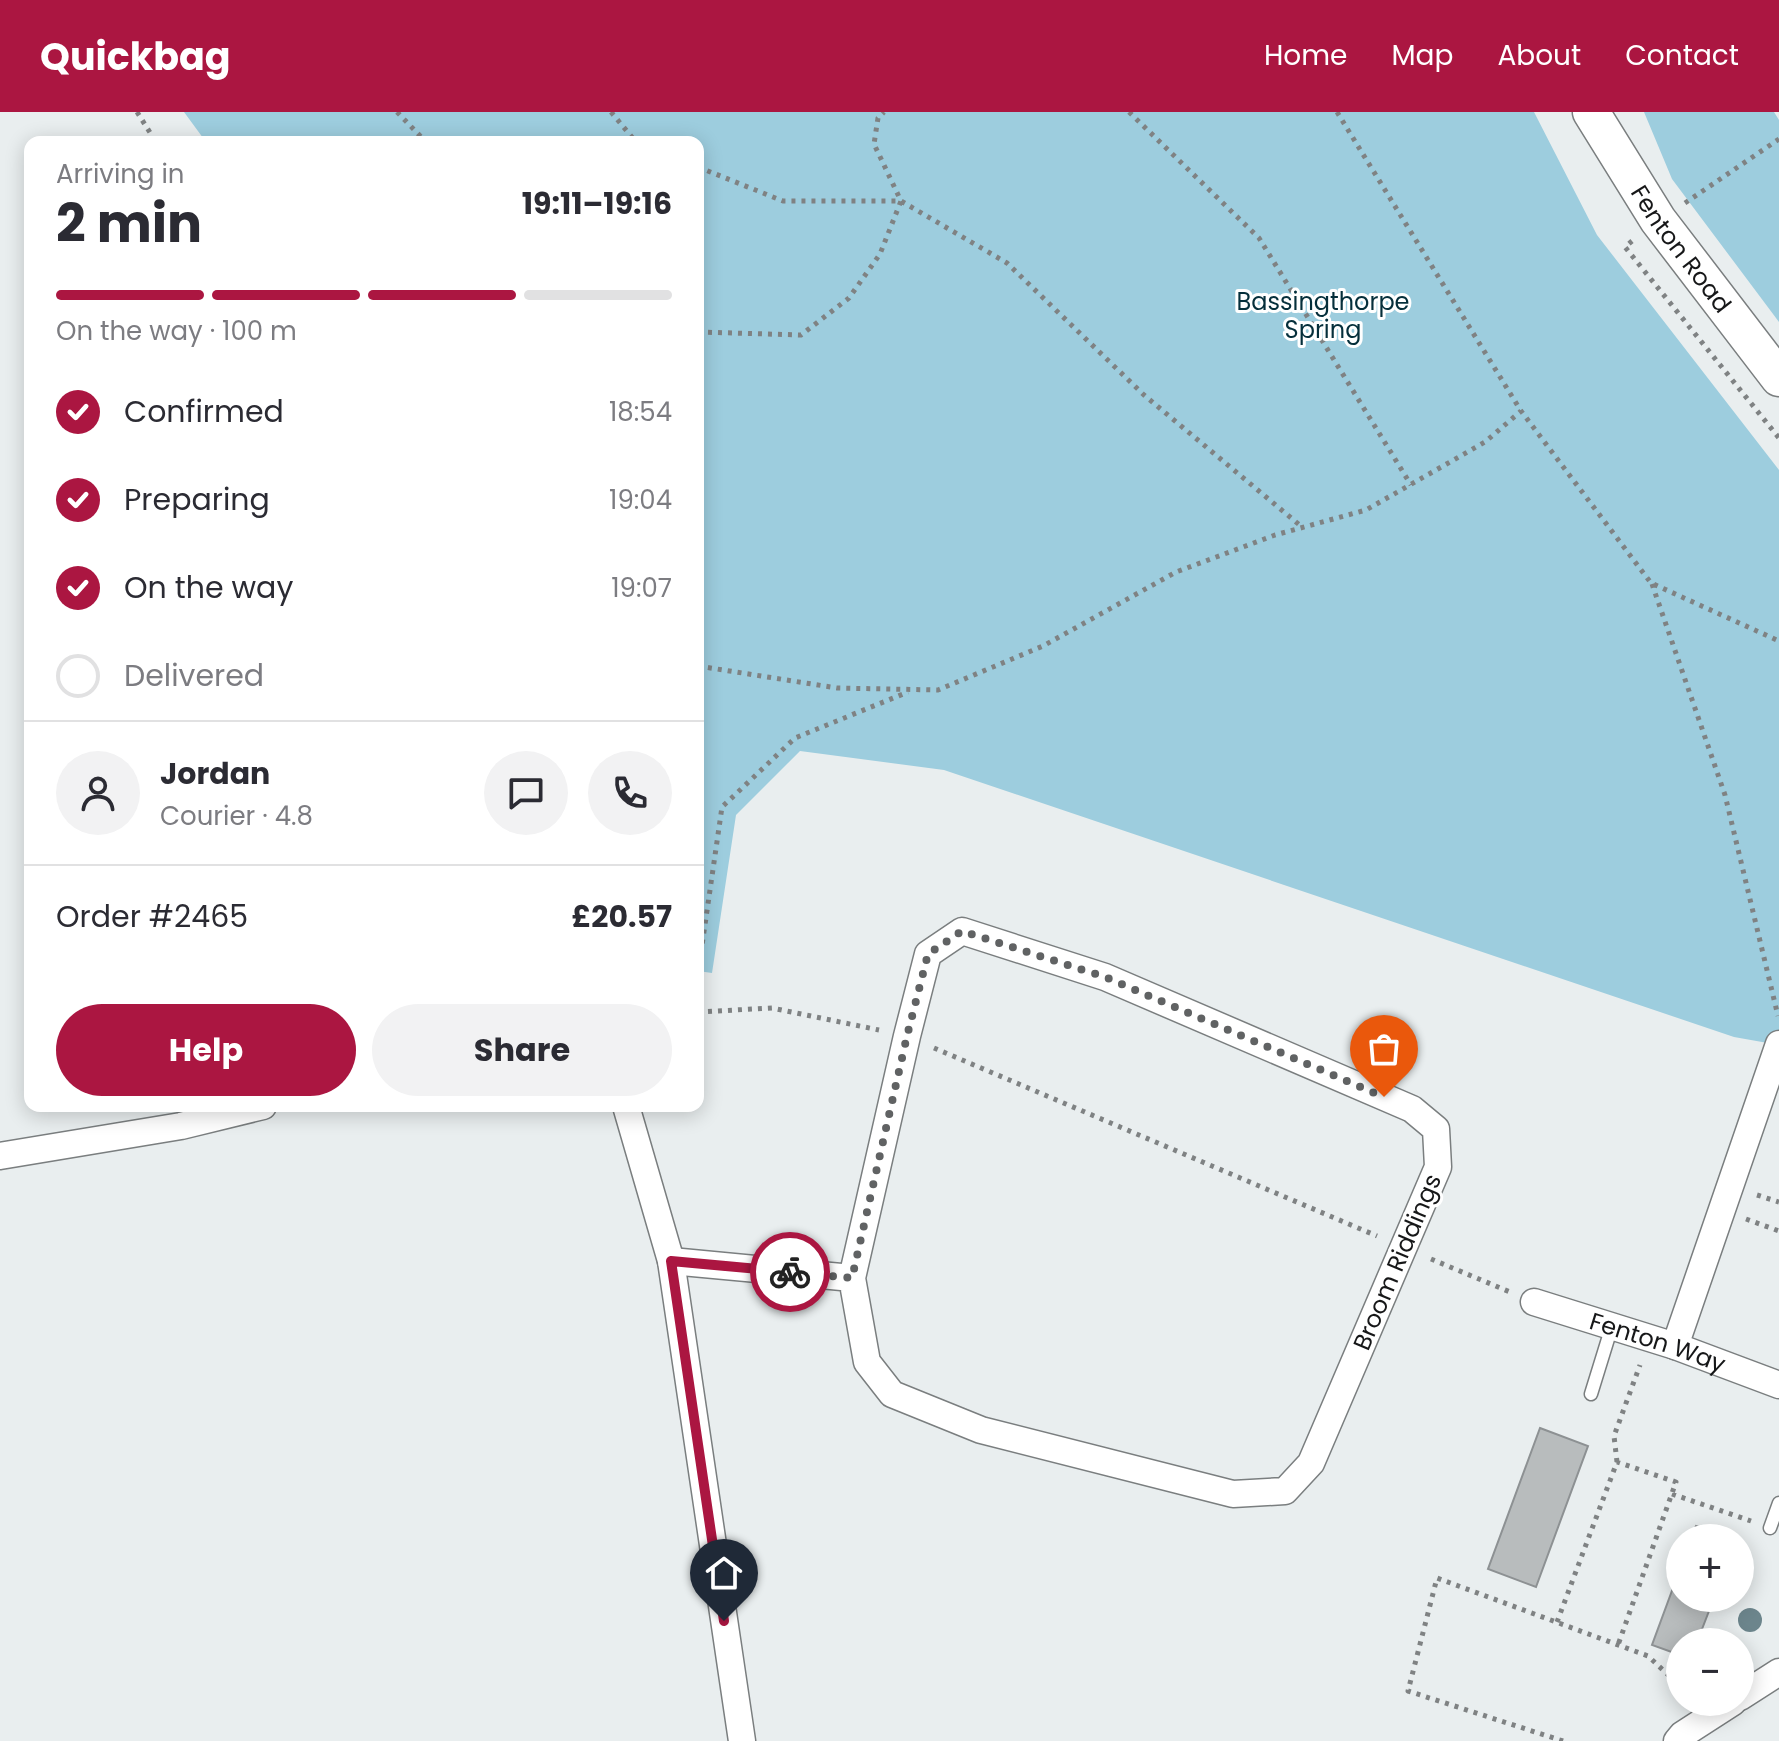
<!DOCTYPE html>
<meta charset="utf-8">
<style>
:root{--surface:#fff;--page:#f2f2f3;--text:#2b2b33;--muted:#7c7c81;--line:#e1e1e2;--accent:#ab1641}
body{margin:0;font-family:Poppins,sans-serif;background:var(--page);color:var(--text);height:100vh;display:flex;flex-direction:column;font-size:30px;white-space:nowrap}
*{box-sizing:border-box;margin:0}
p{font-size:26px;color:var(--muted)}
.icon{flex:none;width:44px;height:44px;fill:none;stroke:currentColor;stroke-width:2;stroke-linecap:round;stroke-linejoin:round}
.map{position:relative;flex:1;overflow:hidden}
.sheet{position:absolute;left:24px;top:24px;width:680px;height:976px;display:flex;flex-direction:column;background:var(--surface);border-radius:16px;box-shadow:0 4px 20px #0003}
.sheet>*{flex:none}
.controls{position:absolute;left:1666px;top:1412px;display:grid;gap:16px}
.controls a{display:grid;place-items:center;width:88px;height:88px;border-radius:50%;background:var(--surface);box-shadow:0 4px 20px #0003;font-size:40px}
.pin{position:absolute;display:grid;place-items:center;width:68px;height:68px;color:#fff;margin:-82px -34px;border-radius:50% 50% 50% 0;rotate:-45deg;box-shadow:0 0 8px #0007}
.pin .icon{rotate:45deg}
.courier{position:absolute;display:grid;place-items:center;width:80px;height:80px;margin:-40px;border:6px solid #ab1641;border-radius:50%;background:#fff;color:#222;box-shadow:0 2px 10px #0007}
.summary em{font-style:normal;font-weight:700}
.summary div{display:flex;flex-direction:column-reverse}
.summary{display:flex;align-items:center;justify-content:space-between;height:136px;padding:0 32px}
h1{font-size:52px;font-weight:700;line-height:60px}
.bar{display:grid;grid-template-columns:repeat(4,1fr);gap:12px 8px;align-content:center;height:96px;padding:0 32px}
.bar i{height:10px;border-radius:6px;background:var(--line)}
.bar .active{background:var(--accent)}
.bar p{grid-column:span 4}
.line{display:flex;align-items:center;gap:20px;padding:0 32px;border-top:2px solid var(--line)}
.line div{flex:1}
.round{display:grid;place-items:center;flex:none;width:84px;height:84px;border-radius:42px;background:var(--page)}
ol{padding:0 32px;list-style:none}
li{display:flex;align-items:center;gap:24px;height:88px}
li p{margin-inline-start:auto}
li .icon{padding:8px;border-radius:50%;background:var(--accent);color:#fff;stroke-width:4}
li:last-child{color:var(--muted)}
li i{width:44px;height:44px;border:4px solid var(--line);border-radius:50%}
.button{display:flex;gap:16px;margin-top:auto;padding:16px 32px}
.button a{flex:1;height:92px;border-radius:48px;background:var(--accent);color:#fff;font-size:32px;font-weight:700;line-height:92px;text-align:center}
.button a+a{background:var(--page);color:var(--text)}
header{display:flex;align-items:center;gap:48px;box-sizing:border-box;height:112px;padding:0 40px;background:var(--accent);color:#fff}
header strong{font-size:38px}
nav{display:flex;gap:44px;margin-inline-start:auto;font-size:28px}
.map>svg:first-child{display:block}
.green{fill:#9dcdde}
.building{fill:#b8bcbd;stroke:#8d9193;stroke-width:2}
.lines{fill:none;stroke-linecap:round;stroke-linejoin:round}
.lane-casing{stroke:#7a7e7f;stroke-width:15}
.street-casing{stroke:#7a7e7f;stroke-width:29}
.secondary-casing{stroke:#7a7e7f;stroke-width:39}
.path{stroke:#7f8283;stroke-width:5;stroke-dasharray:4 6;stroke-linecap:butt}
.lane{stroke:#fff;stroke-width:12}
.street{stroke:#fff;stroke-width:26}
.secondary{stroke:#fff;stroke-width:36}
.tree{fill:#6c858c}
.done{stroke:#606263;stroke-width:8;stroke-dasharray:0 14.4}
.route{stroke:#ab1641;stroke-width:10}
.labels{text-anchor:middle;dominant-baseline:central;stroke-width:6;stroke-linejoin:round;paint-order:stroke}
.street-label{font-size:24px;fill:#161718;stroke:#fff}
.park-label{font-size:24px;fill:#052f3b;stroke:#fff}
</style>
<header>
<strong>Quickbag</strong>
<nav><a>Home</a><a>Map</a><a>About</a><a>Contact</a></nav>
</header>
<div class="map">
<svg width="1779" height="1629" viewBox="0 0 1779 1629">
<rect width="100%" height="100%" fill="#e9eeef"/>
<path class="green" d="M184,0h1350l63,123 182,235v575l-45,-8 -790,-267 -144,-19 -64,64 -24,158 -14,-2v-829h-492z
M1644,0h130l5,8v202l-107,-143z"/>
<path class="building" d="M1540,1316l48,18 -52,141 -48,-18z
M1696,1414l33,12h-38z
M1680,1457v29h34l-17,44h-17v13l-28,-10z"/>
<g class="lines">
<g class="lane-casing">
<path id="lane" d="M1591,1282l21,-68
M1770,1416l9,-25"/>
</g>
<g class="street-casing">
<g id="street">
<path d="M626,994l45,155 71,480"/>
<path d="M0,1044l181,-30 82,-20"/>
<path d="M671,1149l181,17 55,-242 21,-82 34,-23 143,46 307,132 24,20 2,38 -127,296 -26,28 -52,3 -252,-64 -89,-36 -25,-32 -15,-84"/>
<path id="s1" d="M1534,1190l141,44 104,39"/>
<path d="M1675,1234l104,-302"/>
<path d="M1740,1585l39,-25"/>
<path d="M1677,1629l5,-6 51,-33"/>
</g>
</g>
<g class="secondary-casing">
<g id="secondary">
<path id="s2" d="M1591,0l67,108 121,158"/>
</g>
</g>
<path class="path" d="M137,0l19,30
M397,0l29,30
M611,0l25,30
M1129,0l130,126 152,247
M1337,0l184,299 130,172 128,58
M698,55l85,34h118l106,62 137,132 158,132
M1685,91l94,-64
M1632,129l-7,6 154,191
M698,220l103,3 48,-37 31,-44 21,-53 -27,-57 4,-26 6,-6
M1652,472l73,211 53,221
M698,554l139,22 101,2 105,-44 133,-74 99,-37 91,-25 119,-68 36,-31
M698,861l24,-166 73,-69 113,-46
M698,900l74,-4 107,22
M934,936l443,188
M1757,1083l22,7
M1746,1107l33,12
M1431,1147l79,33
M1617,1350l-3,-26 26,-71
M1672,1382l79,27
M1557,1510l60,-160 59,20 -58,163
M1563,1629l-155,-50 29,-113 211,78 32,30"/>
<use href="#lane" class="lane"/>
<use href="#street" class="street"/>
<use href="#secondary" class="secondary"/>
</g>
<circle class="tree" cx="1750" cy="1508" r="12"/>
<g class="lines">
<path class="done" d="M790,1160l62,6 55,-242 21,-82 34,-23 143,46 279,120"/>
<path class="route" d="M724,1509l-53,-360 119,11"/>
</g>
<g class="labels">
<g class="street-label">
<text stroke="none"><textPath href="#s2" startOffset="164">Fenton Road</textPath></text>
<text transform="translate(1397 1150) rotate(-67)">Broom Riddings</text>
<text stroke="none"><textPath href="#s1" startOffset="130">Fenton Way</textPath></text>
</g>
<g class="park-label">
<text x="1323" y="189">Bassingthorpe<tspan x="1323" dy="28">Spring</tspan></text>
</g>
</g>
</svg>
<div class="controls">
<a>+</a>
<a>−</a>
</div>
<div class="pin" style="left:1384px;top:985px;background:#ea580c"><svg class="icon" aria-label="bag" viewBox="0 0 24 24"><path d="M5 8h14l-1 12H6zM9 8a3 3 0 0 1 6 0"/></svg></div>
<div class="pin" style="left:724px;top:1509px;background:#1f2937"><svg class="icon" aria-label="home" viewBox="0 0 24 24"><path d="M3 11l9-7 9 7M6 9v11h12V9"/></svg></div>
<div class="courier" style="left:790px;top:1160px"><svg class="icon" aria-label="bike" viewBox="0 0 24 24"><circle cx="6" cy="16" r="4"/><circle cx="18" cy="16" r="4"/><path d="M6 16l4-8h5l3 8M10 8l3 8H6M13 5h3"/></svg></div>
<section class="sheet">
<div class="summary"><div><h1>2 min</h1><p>Arriving in</p></div><em>19:11–19:16</em></div>
<div class="bar"><i class="active"></i><i class="active"></i><i class="active"></i><i></i><p>On the way · 100 m</p></div>
<ol>
<li><svg class="icon" aria-label="check" viewBox="0 0 24 24"><path d="M5 12l5 5 9-10"/></svg>Confirmed<p>18:54</p></li>
<li><svg class="icon" aria-label="check" viewBox="0 0 24 24"><path d="M5 12l5 5 9-10"/></svg>Preparing<p>19:04</p></li>
<li><svg class="icon" aria-label="check" viewBox="0 0 24 24"><path d="M5 12l5 5 9-10"/></svg>On the way<p>19:07</p></li>
<li><i></i>Delivered</li>
</ol>
<div class="line" style="height:144px"><a class="round"><svg class="icon" aria-label="person" viewBox="0 0 24 24"><circle cx="12" cy="8" r="4"/><path d="M4 21q1-7 8-7t8 7"/></svg></a><div><b>Jordan</b><p>Courier · 4.8</p></div><a class="round"><svg class="icon" aria-label="chat" viewBox="0 0 24 24"><path d="M4 5h16v11H9l-5 4z"/></svg></a><a class="round"><svg class="icon" aria-label="phone" viewBox="0 0 24 24"><path d="M5 4h4l2 5-3 2q2 4 5 5l2-3 5 2v4C11 20 4 13 5 4z"/></svg></a></div>
<div class="line" style="height:104px"><div>Order #2465</div><b>£20.57</b></div>
<div class="button"><a>Help</a><a>Share</a></div>
</section>
</div>
